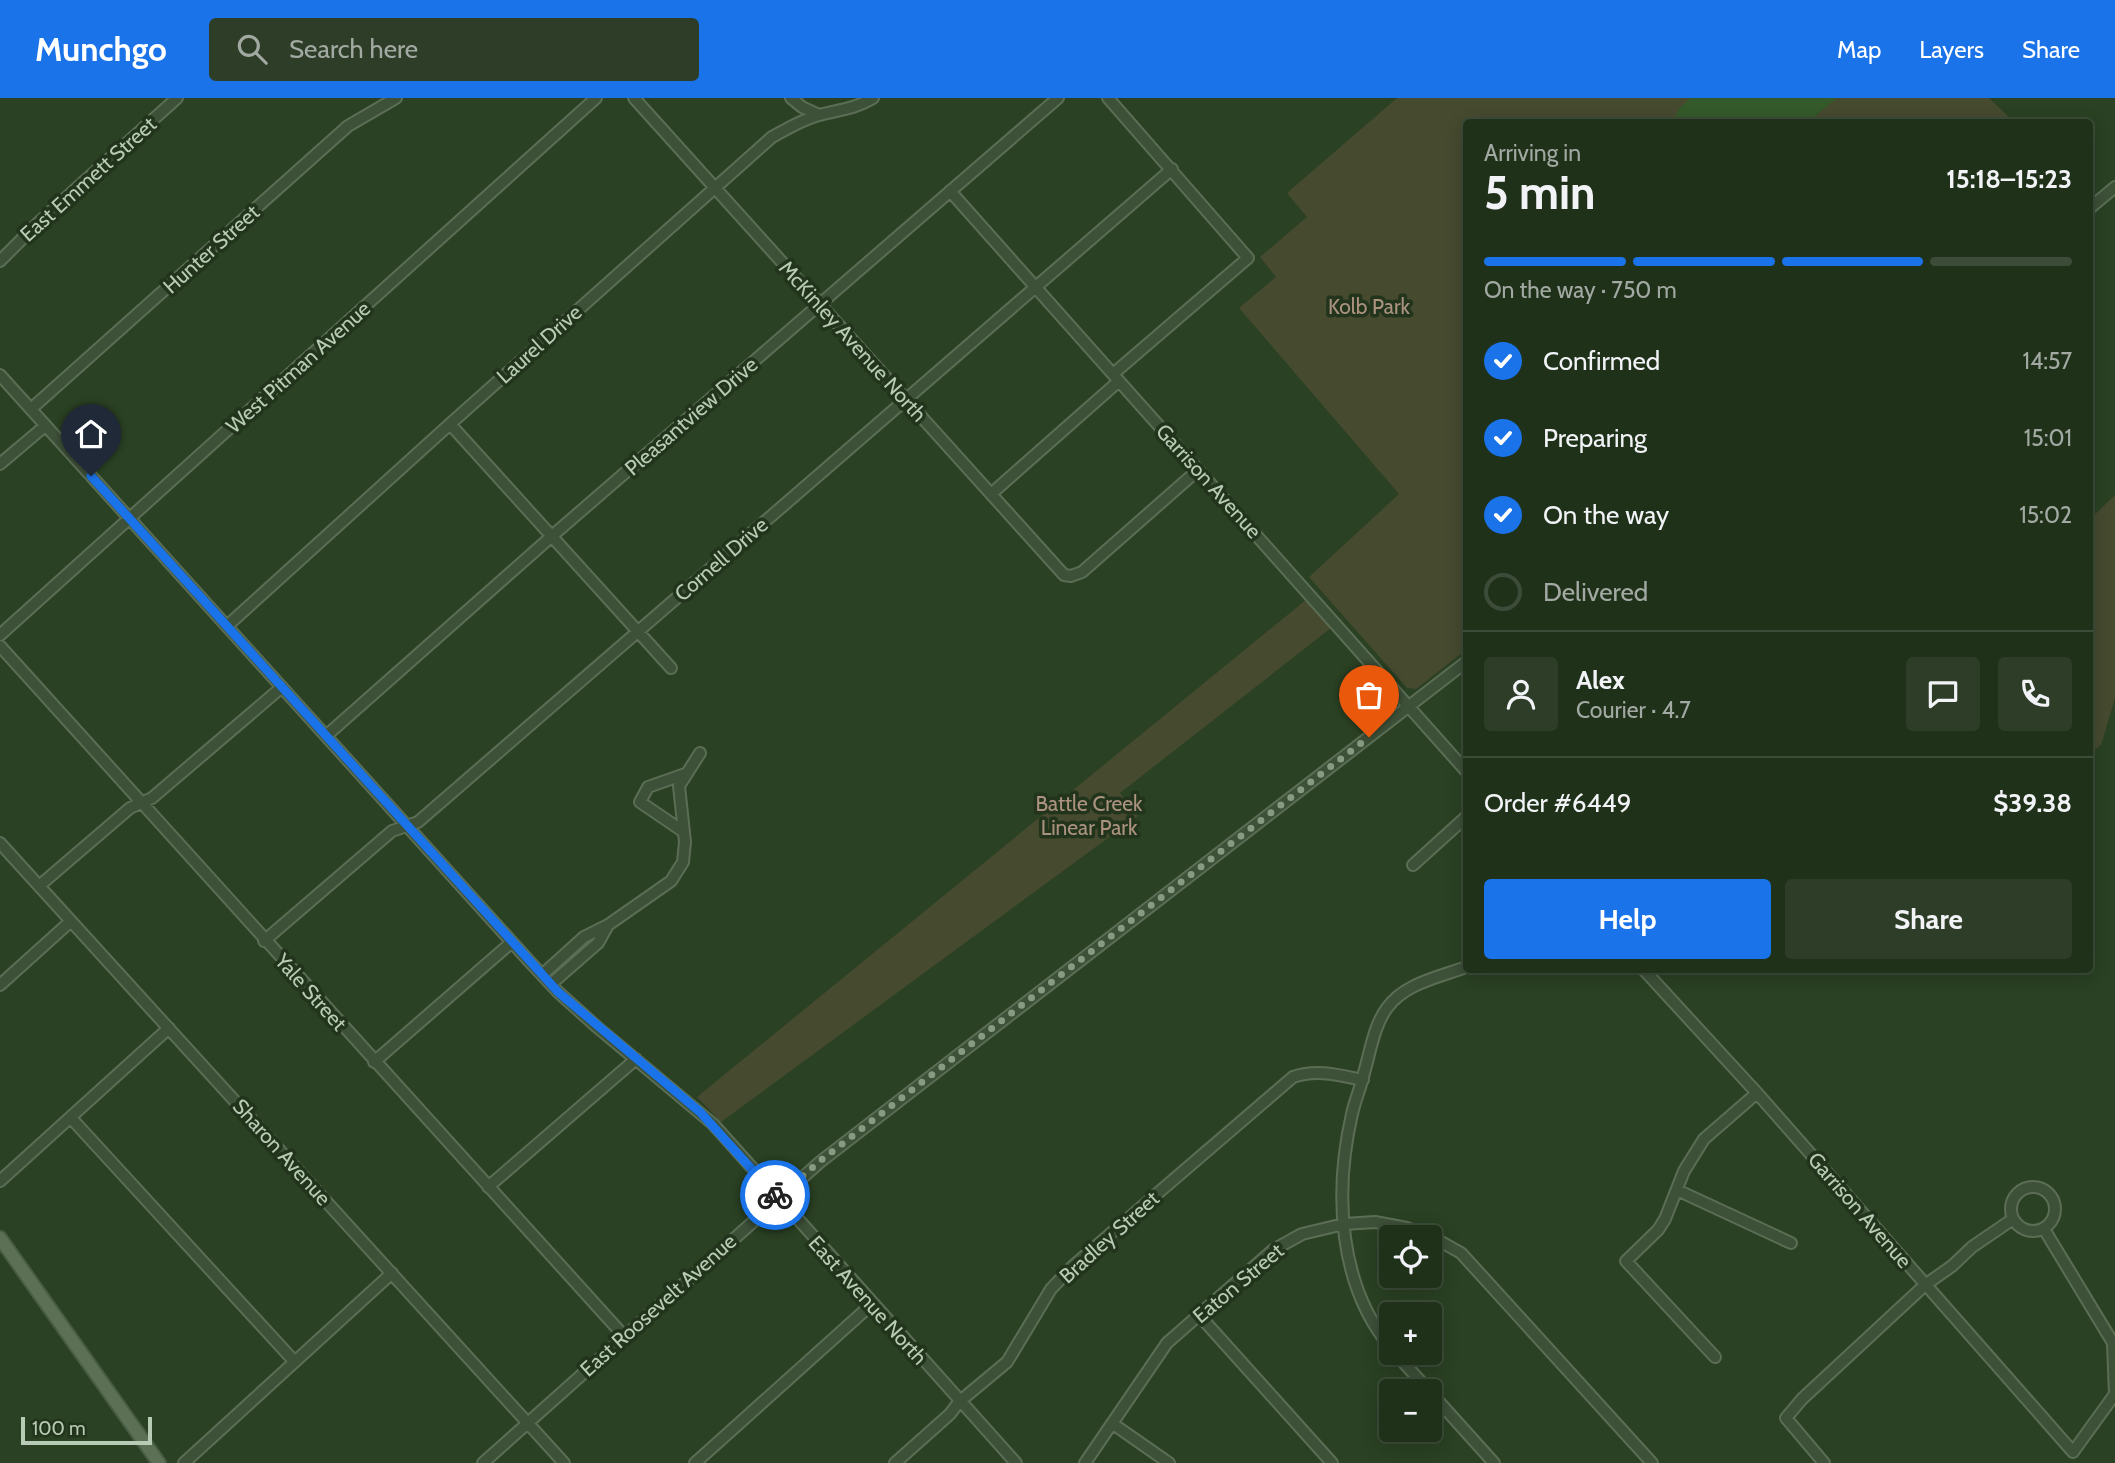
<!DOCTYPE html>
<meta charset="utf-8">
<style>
:root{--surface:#20311a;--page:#2d3d27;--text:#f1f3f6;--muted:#a2a9a2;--line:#3d4c39;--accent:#1a73e8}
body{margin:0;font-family:Cabin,sans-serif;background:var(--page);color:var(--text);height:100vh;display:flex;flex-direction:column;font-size:26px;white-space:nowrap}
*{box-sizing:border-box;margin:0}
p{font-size:23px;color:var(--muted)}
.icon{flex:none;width:38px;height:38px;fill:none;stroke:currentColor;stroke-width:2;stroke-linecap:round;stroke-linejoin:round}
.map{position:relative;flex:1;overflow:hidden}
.details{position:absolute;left:1463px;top:21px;width:630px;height:854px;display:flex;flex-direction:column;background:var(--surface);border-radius:7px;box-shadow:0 4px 18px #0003,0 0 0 2px var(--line)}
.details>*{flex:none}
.tools{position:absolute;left:1379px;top:1127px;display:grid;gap:14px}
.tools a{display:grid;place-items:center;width:63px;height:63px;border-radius:7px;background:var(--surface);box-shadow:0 4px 18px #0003,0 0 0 2px var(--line);font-size:35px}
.scale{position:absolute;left:21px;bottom:18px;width:131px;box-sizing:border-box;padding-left:7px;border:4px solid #b8cbb4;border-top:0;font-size:19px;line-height:24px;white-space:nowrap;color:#b8cbb4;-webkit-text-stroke:5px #22351c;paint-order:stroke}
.pin{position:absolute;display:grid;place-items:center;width:60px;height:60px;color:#fff;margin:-72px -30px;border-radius:50% 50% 50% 0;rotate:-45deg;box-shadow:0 0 7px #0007}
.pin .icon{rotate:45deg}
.courier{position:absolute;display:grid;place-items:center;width:70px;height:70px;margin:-35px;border:5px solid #1a73e8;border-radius:50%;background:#fff;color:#222;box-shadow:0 2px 9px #0007}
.headline em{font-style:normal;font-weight:700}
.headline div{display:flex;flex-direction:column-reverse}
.headline{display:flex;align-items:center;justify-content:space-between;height:119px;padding:0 21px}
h1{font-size:46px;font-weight:700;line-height:52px}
.bar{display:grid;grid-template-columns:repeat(4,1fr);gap:10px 7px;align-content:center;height:84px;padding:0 21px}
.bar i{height:9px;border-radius:5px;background:var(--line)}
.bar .current{background:var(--accent)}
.bar p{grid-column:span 4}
.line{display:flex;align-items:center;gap:18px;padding:0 21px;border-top:2px solid var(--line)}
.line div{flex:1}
.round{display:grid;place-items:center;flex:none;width:74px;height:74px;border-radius:7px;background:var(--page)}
ol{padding:0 21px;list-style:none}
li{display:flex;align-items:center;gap:21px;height:77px}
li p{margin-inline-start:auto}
li .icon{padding:7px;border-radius:50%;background:var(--accent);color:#fff;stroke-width:4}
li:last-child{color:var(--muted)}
li i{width:38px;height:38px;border:4px solid var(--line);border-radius:50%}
.button{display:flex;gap:14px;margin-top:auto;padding:14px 21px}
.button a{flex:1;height:80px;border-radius:7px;background:var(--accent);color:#fff;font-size:28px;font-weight:700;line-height:80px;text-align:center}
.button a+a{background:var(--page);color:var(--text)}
header{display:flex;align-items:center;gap:42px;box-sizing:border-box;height:98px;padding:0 35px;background:var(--accent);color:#fff}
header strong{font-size:33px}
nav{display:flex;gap:38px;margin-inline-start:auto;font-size:24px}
.search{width:490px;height:63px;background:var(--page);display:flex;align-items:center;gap:18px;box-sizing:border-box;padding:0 24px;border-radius:7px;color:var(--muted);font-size:26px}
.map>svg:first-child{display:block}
.green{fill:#464a2f}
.water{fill:#34592a}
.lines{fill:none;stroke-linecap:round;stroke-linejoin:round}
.minor-casing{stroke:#5b6e55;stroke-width:14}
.major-casing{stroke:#495c44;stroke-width:16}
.minor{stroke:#3d5038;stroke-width:10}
.major{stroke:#5b7055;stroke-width:12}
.done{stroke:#869b81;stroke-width:7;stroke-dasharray:0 12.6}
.route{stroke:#1a73e8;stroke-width:9}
.labels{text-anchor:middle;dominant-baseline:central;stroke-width:7;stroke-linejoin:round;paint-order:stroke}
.street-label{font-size:21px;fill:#b8cbb4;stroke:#22351c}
.park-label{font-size:21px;fill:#ac9380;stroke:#22351c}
</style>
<header>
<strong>Munchgo</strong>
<div class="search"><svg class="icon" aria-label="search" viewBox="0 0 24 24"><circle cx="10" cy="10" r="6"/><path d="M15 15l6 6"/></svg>Search here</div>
<nav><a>Map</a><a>Layers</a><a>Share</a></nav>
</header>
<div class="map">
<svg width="2115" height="1365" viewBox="0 0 2115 1365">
<rect width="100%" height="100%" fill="#2a4123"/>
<path class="green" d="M1397,0h592l25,24h-548v528l-50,39 -9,-1 -98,-111 90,-83 -160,-186 37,-31 -16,-20 47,-40 -20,-24z
M2115,397v203l-14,47 -11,8v-234z
M1307,501l24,29 -211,165 18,23 -417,306 -24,-25z"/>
<path class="water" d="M1690,0h147l-29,24h-134l4,-12z"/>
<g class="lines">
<g class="minor-casing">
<path id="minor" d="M634,0l430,477 7,1 11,-4 116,-102
M791,0l11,9 17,8
M1108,0l140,160 -135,116
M950,93l516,580
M2090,110l25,-21
M0,163l37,-37 140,-126
M0,277l529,586 29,31 39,35 116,97 303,339
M31,311l317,-283 48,-28
M450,326l221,244
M0,366l45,-38
M991,396l128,-113
M227,528l223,-202 322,-287c15,-8 29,-17 47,-22 19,-5 36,-6 54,-17
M0,537l596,-537
M0,548l624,690
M327,637l225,-199 506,-438
M684,734l-44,-30 8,-15 37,-13
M0,745l564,620
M1413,767l53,-48
M39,788l91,-78 22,-10 130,-111
M608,827l63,-44 12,-19 2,-20 -6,-56 21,-33
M264,843l128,-110 26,-9 754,-653
M1644,872l113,123 316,359 42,-58 -2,-51 -69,-114
M542,877l42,-38 24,-12 -10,18 -47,41
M0,887l71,-64
M374,964l138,-120
M71,1020l223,243
M0,1083l169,-153
M2011 1111a22 22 0 1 1 44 0a22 22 0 1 1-44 0Z
M488,1089l148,-128
M1677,1092l114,53
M1199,1217l133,148
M1391,1250c-53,-63 -57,-156 -39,-234 3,-14 9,-27 12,-41 6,-20 10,-48 23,-65 18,-25 53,-31 79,-41
M1395,1255l99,110
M1715,1259l-89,-96 32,-31 7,-11 19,-48 20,-32 53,-46
M1113,1326l56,39
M184,1365l208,-190
M483,1365l337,-301 646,-500
M695,1365l177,-159
M895,1365l55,-49 9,-12 48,-40 44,-73 22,-23 220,-189c24,-8 45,-2 70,3
M1085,1365l82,-120 106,-93 29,-16 42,-10 31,-2 32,6 29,11 25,14 191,210
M1824,1365l-38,-45 16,-19 123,-114 27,-19 20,-19 41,-28"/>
</g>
<g class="major-casing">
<path id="major" d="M0,1140l159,225"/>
</g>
<use href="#minor" class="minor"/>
<use href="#major" class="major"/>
</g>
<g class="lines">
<path class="done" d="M775,1097l2,3 43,-37 549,-424"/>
<path class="route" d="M91,378l467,516 142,120 75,83"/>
</g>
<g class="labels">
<g class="street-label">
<text transform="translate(88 81) rotate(-42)">East Emmett Street</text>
<text transform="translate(211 151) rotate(-42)">Hunter Street</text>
<text transform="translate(853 243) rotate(48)">McKinley Avenue North</text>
<text transform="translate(539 246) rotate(-42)">Laurel Drive</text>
<text transform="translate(298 269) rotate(-42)">West Pitman Avenue</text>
<text transform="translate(691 318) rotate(-41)">Pleasantview Drive</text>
<text transform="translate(1209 383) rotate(48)">Garrison Avenue</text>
<text transform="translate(721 461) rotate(-41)">Cornell Drive</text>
<text transform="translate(311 894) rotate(48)">Yale Street</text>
<text transform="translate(282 1054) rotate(48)">Sharon Avenue</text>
<text transform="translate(1860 1112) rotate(49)">Garrison Avenue</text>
<text transform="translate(1109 1139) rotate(-42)">Bradley Street</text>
<text transform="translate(1238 1185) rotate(-40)">Eaton Street</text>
<text transform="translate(868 1202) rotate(48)">East Avenue North</text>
<text transform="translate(658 1207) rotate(-42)">East Roosevelt Avenue</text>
</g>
<g class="park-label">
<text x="1369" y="208">Kolb Park</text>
<text x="1089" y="705">Battle Creek<tspan x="1089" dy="24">Linear Park</tspan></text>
</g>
</g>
</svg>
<div class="tools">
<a><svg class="icon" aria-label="locate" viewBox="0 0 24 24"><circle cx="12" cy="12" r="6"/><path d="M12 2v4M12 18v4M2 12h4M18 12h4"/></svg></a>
<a>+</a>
<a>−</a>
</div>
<div class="scale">100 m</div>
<div class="pin" style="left:1369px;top:639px;background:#ea580c"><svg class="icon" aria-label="bag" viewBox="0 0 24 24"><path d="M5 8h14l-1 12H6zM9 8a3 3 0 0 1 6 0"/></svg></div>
<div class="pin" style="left:91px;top:378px;background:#1f2937"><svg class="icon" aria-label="home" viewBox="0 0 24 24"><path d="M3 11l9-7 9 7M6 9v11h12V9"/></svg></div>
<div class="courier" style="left:775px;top:1097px"><svg class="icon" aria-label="bike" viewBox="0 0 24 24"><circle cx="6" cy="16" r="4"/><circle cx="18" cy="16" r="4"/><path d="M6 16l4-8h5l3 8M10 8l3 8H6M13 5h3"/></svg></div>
<section class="details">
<div class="headline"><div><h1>5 min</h1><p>Arriving in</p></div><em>15:18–15:23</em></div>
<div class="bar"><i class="current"></i><i class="current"></i><i class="current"></i><i></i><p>On the way · 750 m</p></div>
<ol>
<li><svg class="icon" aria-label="check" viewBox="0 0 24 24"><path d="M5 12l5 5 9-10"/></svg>Confirmed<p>14:57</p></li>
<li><svg class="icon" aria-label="check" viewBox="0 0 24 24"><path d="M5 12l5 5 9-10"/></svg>Preparing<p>15:01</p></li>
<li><svg class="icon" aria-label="check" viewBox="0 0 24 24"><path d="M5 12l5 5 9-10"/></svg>On the way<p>15:02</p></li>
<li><i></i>Delivered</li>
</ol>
<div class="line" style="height:126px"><a class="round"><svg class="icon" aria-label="person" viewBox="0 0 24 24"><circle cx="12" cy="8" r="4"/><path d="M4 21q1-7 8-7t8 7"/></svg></a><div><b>Alex</b><p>Courier · 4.7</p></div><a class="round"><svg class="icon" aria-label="chat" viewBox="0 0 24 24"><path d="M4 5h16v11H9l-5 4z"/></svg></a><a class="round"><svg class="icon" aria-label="phone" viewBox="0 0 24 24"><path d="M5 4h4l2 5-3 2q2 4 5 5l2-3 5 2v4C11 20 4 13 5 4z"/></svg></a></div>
<div class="line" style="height:91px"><div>Order #6449</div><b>$39.38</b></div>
<div class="button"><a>Help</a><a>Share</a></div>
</section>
</div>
